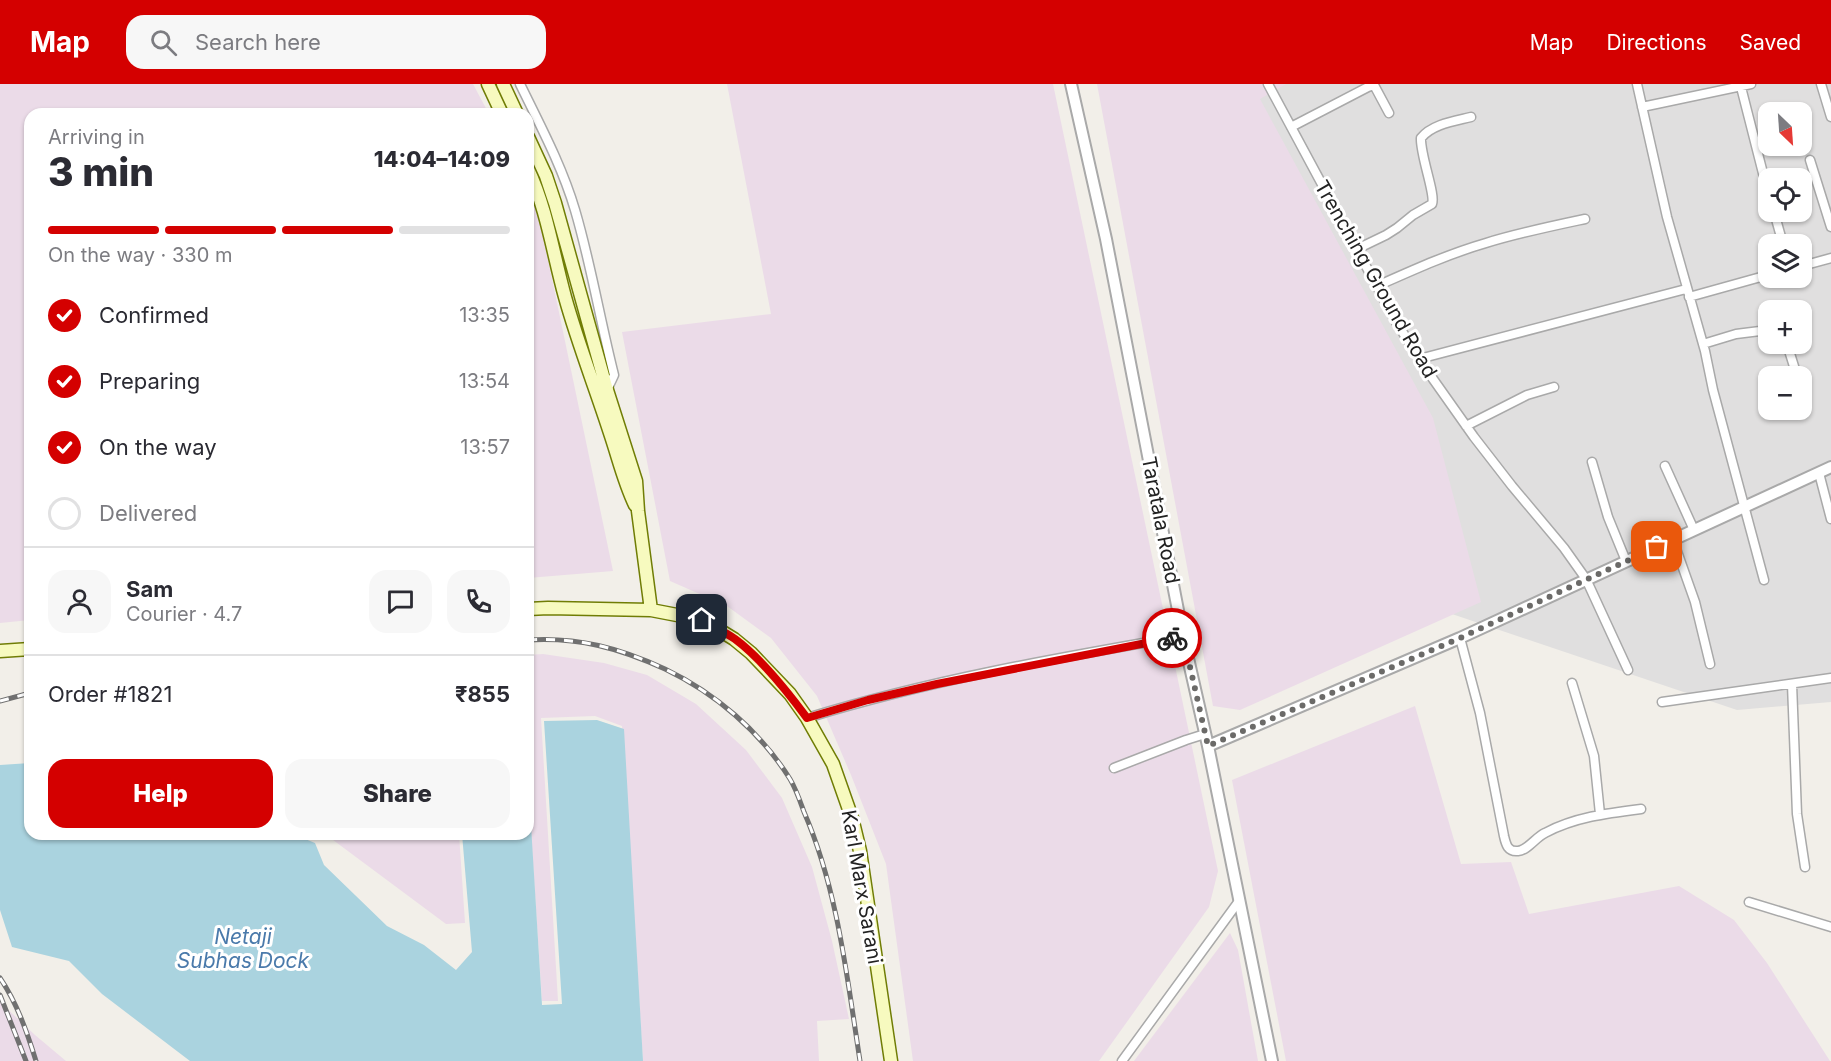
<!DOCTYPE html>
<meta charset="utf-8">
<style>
:root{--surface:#fff;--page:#f7f7f7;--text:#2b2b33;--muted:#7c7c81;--line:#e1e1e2;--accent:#d40000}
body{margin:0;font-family:Inter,sans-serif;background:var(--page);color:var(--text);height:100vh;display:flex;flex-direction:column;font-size:22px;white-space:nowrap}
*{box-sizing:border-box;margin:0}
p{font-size:20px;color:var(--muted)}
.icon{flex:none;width:33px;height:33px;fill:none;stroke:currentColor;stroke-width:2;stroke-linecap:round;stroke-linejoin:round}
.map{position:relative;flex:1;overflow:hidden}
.drawer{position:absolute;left:24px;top:24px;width:510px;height:732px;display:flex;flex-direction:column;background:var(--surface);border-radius:18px;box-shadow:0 2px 4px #0004}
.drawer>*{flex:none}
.needle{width:39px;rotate:155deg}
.fabs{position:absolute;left:1758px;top:18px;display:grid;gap:12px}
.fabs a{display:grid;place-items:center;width:54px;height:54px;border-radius:12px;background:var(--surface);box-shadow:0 2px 4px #0004;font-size:30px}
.pin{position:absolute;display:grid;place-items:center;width:51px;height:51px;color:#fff;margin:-26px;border-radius:12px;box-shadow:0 3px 9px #0006}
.courier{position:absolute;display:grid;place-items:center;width:60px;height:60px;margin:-30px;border:4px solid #d40000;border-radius:50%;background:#fff;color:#222;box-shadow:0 2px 8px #0007}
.summary em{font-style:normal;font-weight:800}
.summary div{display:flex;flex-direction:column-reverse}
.summary{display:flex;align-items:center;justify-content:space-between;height:102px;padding:0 24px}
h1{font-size:39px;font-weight:800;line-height:45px}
.bar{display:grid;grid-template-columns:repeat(4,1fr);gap:9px 6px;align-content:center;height:72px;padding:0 24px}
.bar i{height:8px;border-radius:4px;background:var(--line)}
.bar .current{background:var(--accent)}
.bar p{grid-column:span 4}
.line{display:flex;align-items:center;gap:15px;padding:0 24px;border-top:2px solid var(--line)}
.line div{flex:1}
.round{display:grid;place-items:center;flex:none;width:63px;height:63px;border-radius:18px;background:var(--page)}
ol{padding:0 24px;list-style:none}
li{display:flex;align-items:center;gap:18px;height:66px}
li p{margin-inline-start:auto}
li .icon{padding:6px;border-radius:50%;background:var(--accent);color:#fff;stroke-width:4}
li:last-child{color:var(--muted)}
li i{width:33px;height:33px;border:3px solid var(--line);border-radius:50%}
.cta{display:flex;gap:12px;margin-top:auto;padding:12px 24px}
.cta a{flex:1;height:69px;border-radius:18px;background:var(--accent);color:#fff;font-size:24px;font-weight:800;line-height:69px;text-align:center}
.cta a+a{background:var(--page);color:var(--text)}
header{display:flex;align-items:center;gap:36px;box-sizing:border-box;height:84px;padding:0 30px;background:var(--accent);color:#fff}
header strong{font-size:28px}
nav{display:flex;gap:33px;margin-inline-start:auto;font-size:21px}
.search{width:420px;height:54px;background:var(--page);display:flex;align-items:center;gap:15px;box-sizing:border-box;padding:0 21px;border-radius:18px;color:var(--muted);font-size:22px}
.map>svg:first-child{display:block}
.residential{fill:#e0dfdf;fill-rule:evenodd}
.industrial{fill:#ebdbe8}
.water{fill:#aad3df}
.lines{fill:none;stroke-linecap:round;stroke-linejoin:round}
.minor-casing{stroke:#a9a9a9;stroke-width:11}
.tertiary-casing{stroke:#a9a9a9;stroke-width:14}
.secondary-casing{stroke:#707d05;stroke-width:15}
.minor{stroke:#fff;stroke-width:8}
.tertiary{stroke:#fff;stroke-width:10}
.secondary{stroke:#f7fabf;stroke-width:12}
.rail-casing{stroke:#707070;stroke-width:5}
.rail{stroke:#fff;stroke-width:3;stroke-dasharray:9;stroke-linecap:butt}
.done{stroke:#6b6a68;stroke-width:6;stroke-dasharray:0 10.8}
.route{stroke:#d40000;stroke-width:8}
.labels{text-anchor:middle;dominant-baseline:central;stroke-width:6;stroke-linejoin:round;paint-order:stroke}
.street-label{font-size:20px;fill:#222;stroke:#fff}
.water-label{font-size:21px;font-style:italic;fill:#4a7aab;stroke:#fff}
</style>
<header>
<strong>Map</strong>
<div class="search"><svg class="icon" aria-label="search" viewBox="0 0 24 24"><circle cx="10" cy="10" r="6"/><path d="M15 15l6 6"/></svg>Search here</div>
<nav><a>Map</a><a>Directions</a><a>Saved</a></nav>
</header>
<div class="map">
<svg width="1831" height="977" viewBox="0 0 1831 977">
<rect width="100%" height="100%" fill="#f2efe9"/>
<path class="residential" d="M1175,0h656v618l-94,8 -288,-97zM1768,28h34v34h-34zM1768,94h34v34h-34zM1768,160h34v34h-34zM1768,226h34v34h-34zM1768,292h34v34h-34z"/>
<path class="industrial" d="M0,0h473l16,30h-459v506l-30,3z
M727,0h326l165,787 -9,36 -110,154h-186l-27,-197 -35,-89 -34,-79 -46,-58 -44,-32 -57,-25 -48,-249 149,-18z
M1097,0h189l-26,15 173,319 48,184 -241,108 -27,-4z
M528,105l9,18 76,364 -85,7z
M543,570l61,9 43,12 49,29 50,46 36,48 30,69 20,74 17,78 -32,2 2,40h-176l-21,-335 -27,-10 -54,2 17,283h-16l-14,-213v-133z
M1415,622l46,158 50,-2 18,52 150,-28 55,34 33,43 63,98h-544l-54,-281z
M325,750h134l6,89 -19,1z
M1230,849l8,17 20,111h-124z
M0,918l35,33 31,26h-66z"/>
<path class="water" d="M597,636l27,9 19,332h-453l-88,-67 -33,-33 -57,-14 -12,-37v-145l30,-2v71h263l22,9 9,22 63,61 37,19 32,25 16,-18 -10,-118h66v-58l14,229 20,-1 -18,-283z"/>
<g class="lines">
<g class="minor-casing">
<path id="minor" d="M520,0c20,41 42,82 55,126 16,54 25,110 39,165l-7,15
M1268,0l128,238 37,57 41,58 38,49 52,62 22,31 42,91
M1637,0l30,133 38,134 8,39 51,190
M1821,0l10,33
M1741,3l27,106
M1642,23l109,-23
M1291,43l77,-40 6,-2 15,28
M1810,76l21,67
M1774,128l9,32
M1357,165l29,-14 11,-7 16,-13 19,-11c4,-9 -12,-49 -11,-66 11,-14 34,-17 50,-21
M1802,182l29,-8
M1377,202c36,-16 71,-32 109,-43 32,-10 66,-17 99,-24
M1689,213l79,-22
M1703,260l33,-10 32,-4
M1787,260l10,32
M1419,275l267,-70
M1466,342l61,-31 27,-8
M1592,378l16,55 18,44
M1665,382l29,64
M1819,389l12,46
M1673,456l22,62 15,62
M1460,554l20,75 24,123c2,9 4,16 14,15 10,-1 18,-14 27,-18 30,-16 64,-20 96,-24
M1572,599l22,73 6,58
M1792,600l5,130 8,53
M1662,618l169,-24
M807,634c123,-38 250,-60 376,-82
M1114,684l72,-28 19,-6
M1749,818l82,25
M1122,977l117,-160"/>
</g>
<g class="tertiary-casing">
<path id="tertiary" d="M1071,0l35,155 77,397 25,110 64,315
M1208,662l252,-108 371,-171"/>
</g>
<g class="secondary-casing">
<path id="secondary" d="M488,0l14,30
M503,0l14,30
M528,53l18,39 9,27 52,187 29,91 2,30 13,99
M528,85c19,40 25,85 37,128 13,47 31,92 46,139 8,24 13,46 24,69
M528,525l20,-1 103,2 52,10 31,19 17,14 39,41 17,24 26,46 19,54 8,33 31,210
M0,567l30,-2"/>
</g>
<use href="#minor" class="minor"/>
<use href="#tertiary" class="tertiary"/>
<use href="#secondary" class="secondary"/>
<g class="rail-casing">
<path id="rail" d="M528,556c51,-3 91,8 137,29 50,24 95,62 125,110 6,10 10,22 14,33 34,78 43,166 56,249
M0,617l30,-8
M0,894c17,25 27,54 36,83
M0,911l26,66"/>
</g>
<use href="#rail" class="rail"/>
</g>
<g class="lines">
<path class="done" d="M1172,554l11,-2 25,110 252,-108 197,-91"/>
<path class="route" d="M702,536c11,7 23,12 33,19 27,20 52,52 72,79l61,-18 69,-16 235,-46"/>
</g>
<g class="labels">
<g class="street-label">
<text transform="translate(1376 195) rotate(60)">Trenching Ground Road</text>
<text transform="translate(1161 436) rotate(79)">Taratala Road</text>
<text transform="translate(862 803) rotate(80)">Karl Marx Sarani</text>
</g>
<g class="water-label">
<text x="243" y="852">Netaji<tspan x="243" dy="24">Subhas Dock</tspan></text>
</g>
</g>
</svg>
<div class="fabs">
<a><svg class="needle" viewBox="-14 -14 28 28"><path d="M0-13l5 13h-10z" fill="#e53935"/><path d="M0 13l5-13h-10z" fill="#7c7c81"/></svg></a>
<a><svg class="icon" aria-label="locate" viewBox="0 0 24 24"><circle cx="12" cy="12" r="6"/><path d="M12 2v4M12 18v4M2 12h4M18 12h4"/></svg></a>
<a><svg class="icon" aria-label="layers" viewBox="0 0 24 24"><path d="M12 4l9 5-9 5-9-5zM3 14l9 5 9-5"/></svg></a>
<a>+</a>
<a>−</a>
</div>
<div class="pin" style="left:1657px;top:463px;background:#ea580c"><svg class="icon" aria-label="bag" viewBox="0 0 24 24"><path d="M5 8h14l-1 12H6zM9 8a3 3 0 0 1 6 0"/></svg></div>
<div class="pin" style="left:702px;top:536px;background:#1f2937"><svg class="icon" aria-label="home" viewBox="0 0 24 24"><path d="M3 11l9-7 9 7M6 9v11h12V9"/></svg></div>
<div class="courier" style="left:1172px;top:554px"><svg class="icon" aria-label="bike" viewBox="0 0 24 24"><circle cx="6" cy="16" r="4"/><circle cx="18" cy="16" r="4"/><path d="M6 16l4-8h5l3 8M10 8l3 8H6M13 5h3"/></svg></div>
<section class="drawer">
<div class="summary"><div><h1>3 min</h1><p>Arriving in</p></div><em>14:04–14:09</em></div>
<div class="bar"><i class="current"></i><i class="current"></i><i class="current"></i><i></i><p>On the way · 330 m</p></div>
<ol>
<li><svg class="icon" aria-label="check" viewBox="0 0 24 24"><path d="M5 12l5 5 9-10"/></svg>Confirmed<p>13:35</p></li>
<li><svg class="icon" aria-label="check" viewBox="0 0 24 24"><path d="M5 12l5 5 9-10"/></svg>Preparing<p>13:54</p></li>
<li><svg class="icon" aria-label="check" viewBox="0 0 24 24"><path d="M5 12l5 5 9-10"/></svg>On the way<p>13:57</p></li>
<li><i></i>Delivered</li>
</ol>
<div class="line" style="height:108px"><a class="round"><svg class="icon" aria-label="person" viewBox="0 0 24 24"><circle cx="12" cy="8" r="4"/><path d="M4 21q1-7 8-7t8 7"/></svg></a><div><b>Sam</b><p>Courier · 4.7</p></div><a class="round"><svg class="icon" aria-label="chat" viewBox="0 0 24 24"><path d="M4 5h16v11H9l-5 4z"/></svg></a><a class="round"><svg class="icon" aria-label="phone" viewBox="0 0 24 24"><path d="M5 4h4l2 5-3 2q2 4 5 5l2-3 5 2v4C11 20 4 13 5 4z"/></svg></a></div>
<div class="line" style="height:78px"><div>Order #1821</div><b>₹855</b></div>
<div class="cta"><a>Help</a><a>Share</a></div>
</section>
</div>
